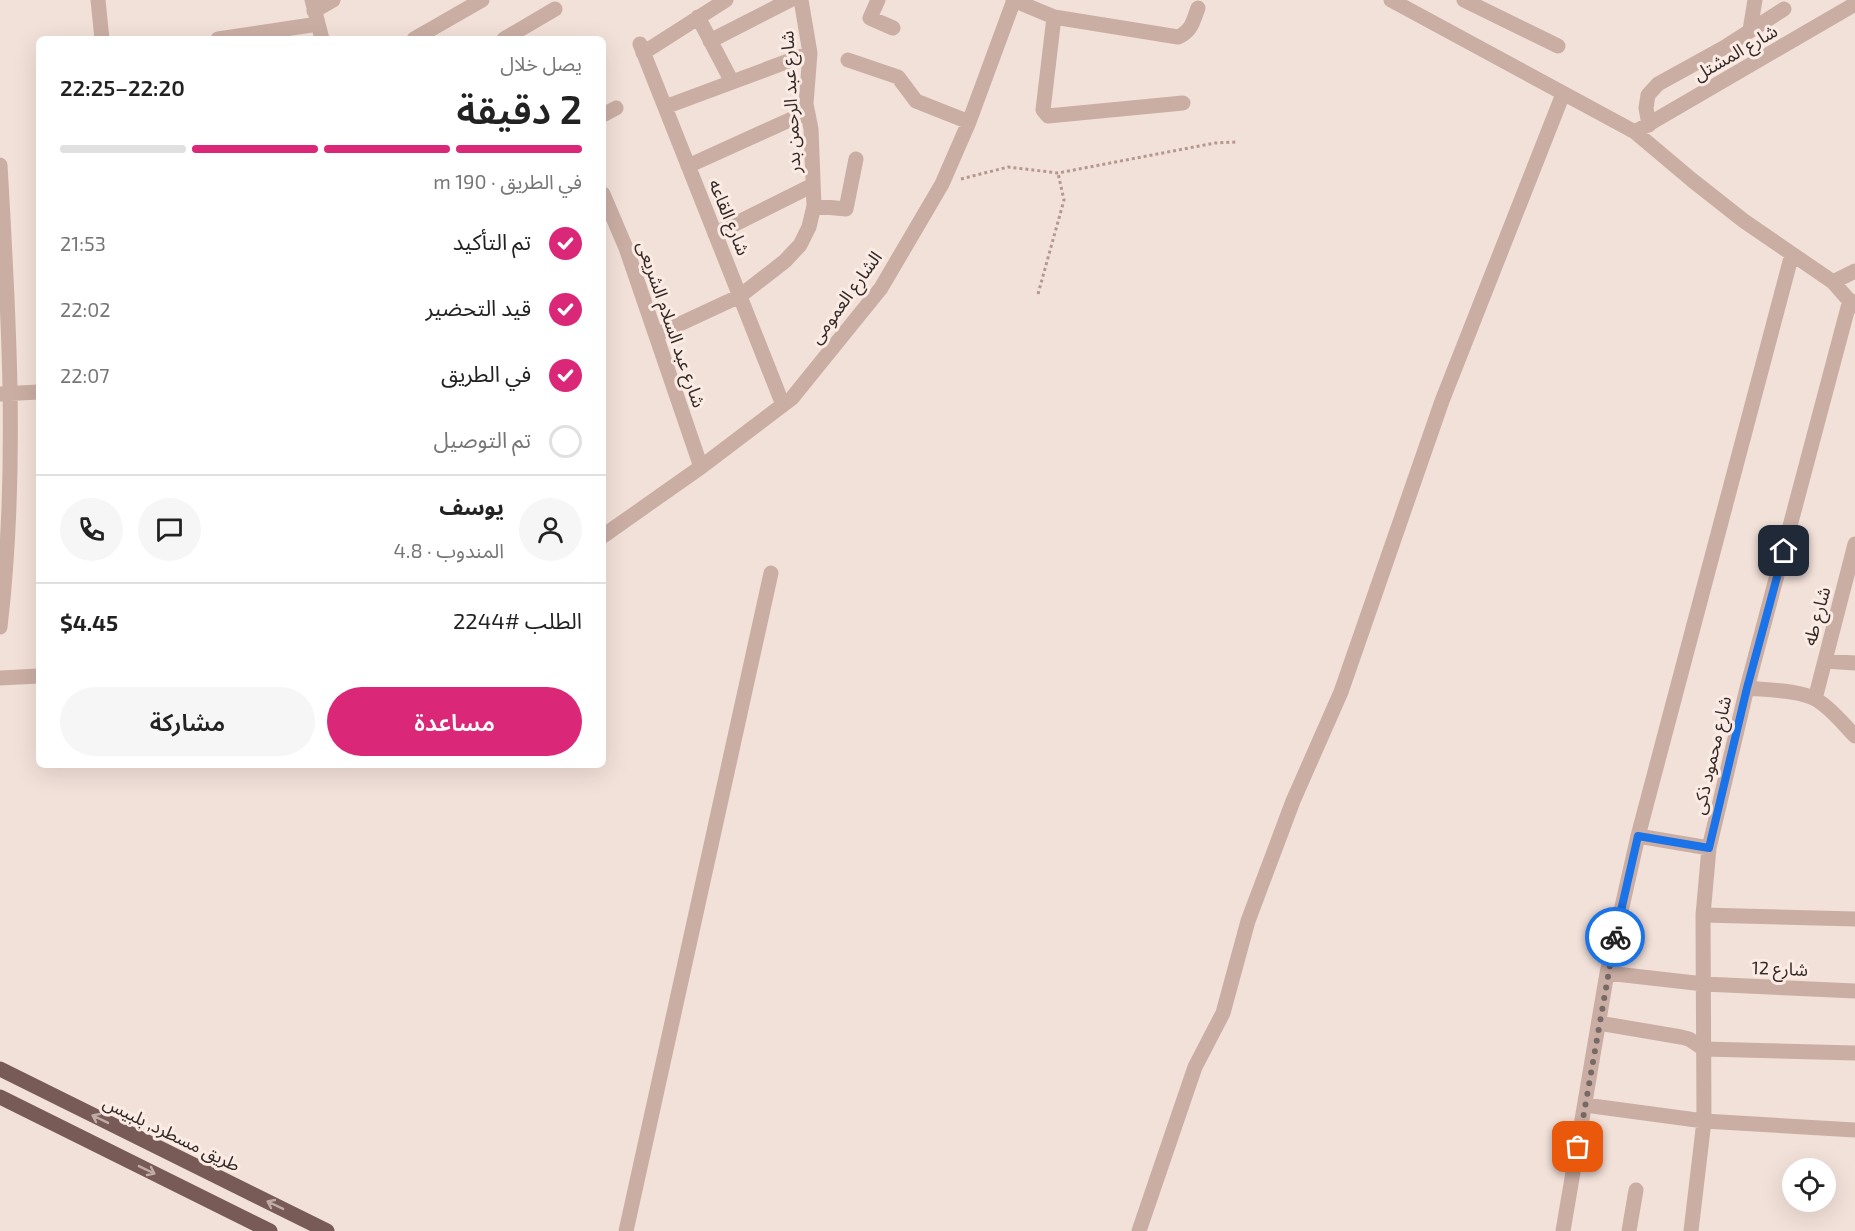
<!DOCTYPE html>
<html lang="ar">
<meta charset="utf-8">
<style>
:root{--surface:#fff;--page:#f6f6f6;--text:#222;--muted:#767676;--line:#e0e0e0;--accent:#db2777}
body{margin:0;font-family:"Exo 2","Noto Sans Arabic",sans-serif;background:var(--page);color:var(--text);direction:rtl;height:100vh;display:flex;flex-direction:column;font-size:22px;white-space:nowrap}
*{box-sizing:border-box;margin:0}
p{font-size:20px;color:var(--muted)}
.icon{flex:none;width:33px;height:33px;fill:none;stroke:currentColor;stroke-width:2;stroke-linecap:round;stroke-linejoin:round}
.map{position:relative;flex:1;overflow:hidden;direction:ltr}
.drawer{position:absolute;left:36px;top:36px;width:570px;height:732px;display:flex;flex-direction:column;background:var(--surface);border-radius:9px;box-shadow:0 6px 24px #0002;direction:rtl}
.drawer>*{flex:none}
.fabs{position:absolute;left:1782px;top:1158px;display:grid;gap:12px}
.fabs a{display:grid;place-items:center;width:54px;height:54px;border-radius:50%;background:var(--surface);box-shadow:0 6px 24px #0002;font-size:30px}
.pin{position:absolute;display:grid;place-items:center;width:51px;height:51px;color:#fff;margin:-26px;border-radius:12px;box-shadow:0 3px 9px #0006}
.courier{position:absolute;display:grid;place-items:center;width:60px;height:60px;margin:-30px;border:4px solid #1a73e8;border-radius:50%;background:#fff;color:#222;box-shadow:0 2px 8px #0007}
.summary em{font-style:normal;font-weight:600}
.summary div{display:flex;flex-direction:column-reverse}
.summary{display:flex;align-items:center;justify-content:space-between;height:102px;padding:0 24px}
h1{font-size:39px;font-weight:600;line-height:45px}
.bar{display:grid;grid-template-columns:repeat(4,1fr);gap:9px 6px;align-content:center;height:72px;padding:0 24px}
.bar i{height:8px;border-radius:4px;background:var(--line)}
.bar .on{background:var(--accent)}
.bar p{grid-column:span 4}
.line{display:flex;align-items:center;gap:15px;padding:0 24px;border-top:2px solid var(--line)}
.line div{flex:1}
.round{display:grid;place-items:center;flex:none;width:63px;height:63px;border-radius:32px;background:var(--page)}
ol{padding:0 24px;list-style:none}
li{display:flex;align-items:center;gap:18px;height:66px}
li p{margin-inline-start:auto}
li .icon{padding:6px;border-radius:50%;background:var(--accent);color:#fff;stroke-width:4}
li:last-child{color:var(--muted)}
li i{width:33px;height:33px;border:3px solid var(--line);border-radius:50%}
.button{display:flex;gap:12px;margin-top:auto;padding:12px 24px}
.button a{flex:1;height:69px;border-radius:36px;background:var(--accent);color:#fff;font-size:24px;font-weight:600;line-height:69px;text-align:center}
.button a+a{background:var(--page);color:var(--text)}
.map>svg:first-child{display:block}
.lines{fill:none;stroke-linecap:round;stroke-linejoin:round}
.path{stroke:#b6978f;stroke-width:3;stroke-dasharray:3 3;stroke-linecap:butt}
.minor{stroke:#caaea4;stroke-width:15}
.major{stroke:#785b57;stroke-width:15}
.oneway{stroke:#c0aba5}
.done{stroke:#776965;stroke-width:6;stroke-dasharray:0 10.8}
.route{stroke:#1a73e8;stroke-width:8}
.labels{text-anchor:middle;dominant-baseline:central;stroke-width:6;stroke-linejoin:round;paint-order:stroke}
.street-label{font-size:18px;fill:#352826;stroke:#faece5}
</style>
<div class="map">
<svg width="1855" height="1231" viewBox="0 0 1855 1231">
<rect width="100%" height="100%" fill="#f2e1d9"/>
<g class="lines">
<path class="path" d="M961,179l47,-12 50,6 157,-30 21,-1
M1038,294l26,-94 -6,-27"/>
<path class="minor" d="M98,0l4,39
M312,0l10,39
M878,0l-8,18 23,10
M1013,0l41,17 124,20c14,-6 15,-16 20,-29
M1391,0l244,132 57,48 52,41 89,61 21,24
M1464,0l94,46
M314,11l19,-11
M698,17l34,65
M1054,17l-11,93 5,6 135,-13
M1750,30l5,-30
M218,39l100,-15
M414,39l68,-39
M504,39l51,-30
M710,41l80,-41
M640,44l143,361
M643,53l83,-53
M848,60l50,17 18,24 53,21
M665,107l145,-54
M603,115l13,-7
M1649,125l-3,-17 2,-13 10,-11 67,-37 59,-38
M1635,132l220,-128
M0,165c9,153 18,309 0,462
M688,166l119,-54
M603,194l23,54 75,219
M814,206l32,3 10,-50
M715,234l98,-49
M1833,282l22,-11
M656,335l84,-39 45,-35 15,-16 9,-18 5,-21 -3,-77 -5,-25 4,-51 -9,-53
M0,394l39,-2
M603,536l98,-69 91,-69 89,-110 61,-104 27,-62 45,-122
M1825,661l30,2
M0,678l39,-2
M1747,688c19,2 54,2 70,12 15,9 26,24 38,36
M1815,699l40,-155
M1638,836l71,12
M1703,915l152,4
M1607,973l97,11 151,7
M1599,1023l82,14 8,2 15,10 151,4
M1585,1105l119,16 151,9
M626,1231l145,-658
M1139,1231l56,-164 28,-54 25,-92 45,-120 48,-109 101,-291 121,-307
M1563,1231l44,-258 31,-137 154,-582
M1629,1231l7,-41
M1691,1231l13,-110 -1,-206 6,-67 38,-160 103,-388"/>
<path class="major" d="M0,1069l327,162
M0,1097l270,134"/>
</g>
<defs><path id="oneway-shaft" d="M-6 0H5M1.5-3L5.5 0L1.5 3" fill="none" stroke-width="1.6" stroke-linecap="round" stroke-linejoin="round" transform="scale(1.5)"/></defs>
<g class="oneway">
<use href="#oneway-shaft" transform="translate(100 1119) rotate(-154)"/>
<use href="#oneway-shaft" transform="translate(147 1170) rotate(26)"/>
<use href="#oneway-shaft" transform="translate(275 1205) rotate(-154)"/>
</g>
<g class="lines">
<path class="done" d="M1578,1147l37,-210"/>
<path class="route" d="M1615,937l23,-101 71,12 38,-160 37,-137"/>
</g>
<g class="labels">
<g class="street-label">
<text transform="translate(1735 52) rotate(-30)">شارع المشتل</text>
<text transform="translate(790 102) rotate(-93)">شارع عبد الرحمن بدر</text>
<text transform="translate(730 217) rotate(68)">شارع القاعه</text>
<text transform="translate(845 297) rotate(-54)">الشارع العمومى</text>
<text transform="translate(672 324) rotate(71)">شارع عبد السلام الشريعى</text>
<text transform="translate(1816 616) rotate(-75)">شارع طه</text>
<text transform="translate(1711 755) rotate(-77)">شارع محمود ذكى</text>
<text transform="translate(1780 968) rotate(2)">شارع 12</text>
<text transform="translate(172 1133) rotate(26)">طريق مسطرد, بلبيس</text>
</g>
</g>
</svg>
<div class="fabs">
<a><svg class="icon" aria-label="locate" viewBox="0 0 24 24"><circle cx="12" cy="12" r="6"/><path d="M12 2v4M12 18v4M2 12h4M18 12h4"/></svg></a>
</div>
<div class="pin" style="left:1578px;top:1147px;background:#ea580c"><svg class="icon" aria-label="bag" viewBox="0 0 24 24"><path d="M5 8h14l-1 12H6zM9 8a3 3 0 0 1 6 0"/></svg></div>
<div class="pin" style="left:1784px;top:551px;background:#1f2937"><svg class="icon" aria-label="home" viewBox="0 0 24 24"><path d="M3 11l9-7 9 7M6 9v11h12V9"/></svg></div>
<div class="courier" style="left:1615px;top:937px"><svg class="icon" aria-label="bike" viewBox="0 0 24 24"><circle cx="6" cy="16" r="4"/><circle cx="18" cy="16" r="4"/><path d="M6 16l4-8h5l3 8M10 8l3 8H6M13 5h3"/></svg></div>
<section class="drawer">
<div class="summary"><div><h1>2 دقيقة</h1><p>يصل خلال</p></div><em>22:20–22:25</em></div>
<div class="bar"><i class="on"></i><i class="on"></i><i class="on"></i><i></i><p>في الطريق · 190 m</p></div>
<ol>
<li><svg class="icon" aria-label="check" viewBox="0 0 24 24"><path d="M5 12l5 5 9-10"/></svg>تم التأكيد<p>21:53</p></li>
<li><svg class="icon" aria-label="check" viewBox="0 0 24 24"><path d="M5 12l5 5 9-10"/></svg>قيد التحضير<p>22:02</p></li>
<li><svg class="icon" aria-label="check" viewBox="0 0 24 24"><path d="M5 12l5 5 9-10"/></svg>في الطريق<p>22:07</p></li>
<li><i></i>تم التوصيل</li>
</ol>
<div class="line" style="height:108px"><a class="round"><svg class="icon" aria-label="person" viewBox="0 0 24 24"><circle cx="12" cy="8" r="4"/><path d="M4 21q1-7 8-7t8 7"/></svg></a><div><b>يوسف</b><p>المندوب · 4.8</p></div><a class="round"><svg class="icon" aria-label="chat" viewBox="0 0 24 24"><path d="M4 5h16v11H9l-5 4z"/></svg></a><a class="round"><svg class="icon" aria-label="phone" viewBox="0 0 24 24"><path d="M5 4h4l2 5-3 2q2 4 5 5l2-3 5 2v4C11 20 4 13 5 4z"/></svg></a></div>
<div class="line" style="height:78px"><div>الطلب #2244</div><b>$4.45</b></div>
<div class="button"><a>مساعدة</a><a>مشاركة</a></div>
</section>
</div>
